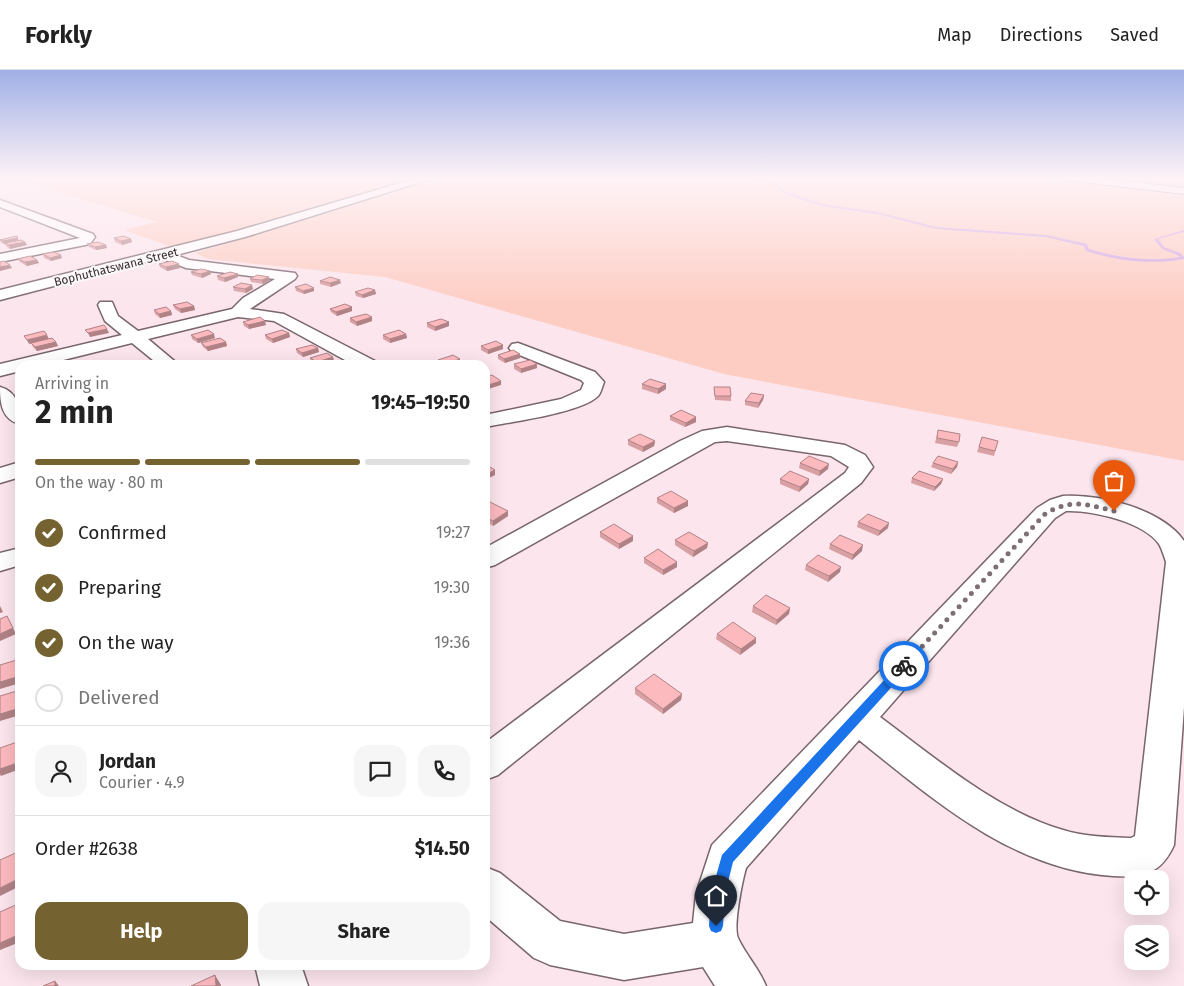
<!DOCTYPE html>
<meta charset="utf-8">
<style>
:root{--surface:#fff;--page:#f6f6f6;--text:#222;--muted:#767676;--line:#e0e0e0;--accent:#746230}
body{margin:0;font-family:"Fira Sans",sans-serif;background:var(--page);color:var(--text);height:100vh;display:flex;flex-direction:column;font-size:19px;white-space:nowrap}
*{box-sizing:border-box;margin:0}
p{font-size:16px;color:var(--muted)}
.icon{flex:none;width:28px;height:28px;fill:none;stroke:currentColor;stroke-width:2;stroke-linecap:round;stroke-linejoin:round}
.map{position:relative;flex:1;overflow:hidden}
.details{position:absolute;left:15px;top:290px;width:475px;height:610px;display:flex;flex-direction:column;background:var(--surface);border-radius:15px;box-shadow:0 5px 20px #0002}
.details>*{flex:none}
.fabs{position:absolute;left:1124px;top:800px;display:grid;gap:10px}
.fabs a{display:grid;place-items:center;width:45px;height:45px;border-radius:10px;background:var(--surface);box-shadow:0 5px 20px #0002;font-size:25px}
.pin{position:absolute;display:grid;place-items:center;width:42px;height:42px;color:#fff;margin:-51px -21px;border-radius:50% 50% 50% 0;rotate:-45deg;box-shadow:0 0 5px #0007}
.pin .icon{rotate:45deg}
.courier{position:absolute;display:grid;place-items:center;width:50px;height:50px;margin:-25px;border:4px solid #1a73e8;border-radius:50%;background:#fff;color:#222;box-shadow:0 1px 6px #0007}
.headline em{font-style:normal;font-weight:700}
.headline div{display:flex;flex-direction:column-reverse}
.headline{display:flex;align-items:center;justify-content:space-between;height:85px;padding:0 20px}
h1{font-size:32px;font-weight:700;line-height:38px}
.bar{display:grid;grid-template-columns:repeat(4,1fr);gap:8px 5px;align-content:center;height:60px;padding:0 20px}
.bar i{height:6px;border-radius:4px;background:var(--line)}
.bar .on{background:var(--accent)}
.bar p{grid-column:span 4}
.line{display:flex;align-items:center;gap:12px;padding:0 20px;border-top:1px solid var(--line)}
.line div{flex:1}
.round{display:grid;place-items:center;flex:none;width:52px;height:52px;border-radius:15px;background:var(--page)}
ol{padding:0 20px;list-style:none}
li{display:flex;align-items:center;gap:15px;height:55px}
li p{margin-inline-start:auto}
li .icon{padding:5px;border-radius:50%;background:var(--accent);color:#fff;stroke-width:4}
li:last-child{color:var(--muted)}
li i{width:28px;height:28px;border:2px solid var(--line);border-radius:50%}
.action{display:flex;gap:10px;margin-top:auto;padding:10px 20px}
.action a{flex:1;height:58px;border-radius:15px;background:var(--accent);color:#fff;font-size:20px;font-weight:700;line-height:58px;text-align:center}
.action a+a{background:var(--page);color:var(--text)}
header{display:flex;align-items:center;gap:30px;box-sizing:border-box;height:70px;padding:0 25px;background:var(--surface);border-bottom:1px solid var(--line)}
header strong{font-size:24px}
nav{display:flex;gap:28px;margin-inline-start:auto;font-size:18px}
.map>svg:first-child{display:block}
.green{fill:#fdcdc3}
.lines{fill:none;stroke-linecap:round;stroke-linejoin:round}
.stream{fill:#d5a8e4;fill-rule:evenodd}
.minor-casing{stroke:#79656c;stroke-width:3}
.tertiary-casing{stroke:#79656c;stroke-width:2}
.minor{fill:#fff;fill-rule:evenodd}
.tertiary{fill:#fff;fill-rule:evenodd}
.wall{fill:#d9a0a4}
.shaded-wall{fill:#b08286}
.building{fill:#fcbabf;stroke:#b08286}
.route{fill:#1a73e8}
.done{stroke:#7d6f73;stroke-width:5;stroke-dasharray:0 9}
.labels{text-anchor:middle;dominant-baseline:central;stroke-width:4;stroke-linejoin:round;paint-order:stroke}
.far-street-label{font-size:12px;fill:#382f32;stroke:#fcf8f9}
</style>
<header>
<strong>Forkly</strong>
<nav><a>Map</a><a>Directions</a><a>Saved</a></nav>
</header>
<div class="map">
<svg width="1184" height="916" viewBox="0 0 1184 916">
<rect width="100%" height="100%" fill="#fce5ed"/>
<path class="green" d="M26,107h395l-246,71 -51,-18 33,-8 -125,-38z
M447,107h585l152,19v265l-460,-87 -339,-97 -177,-18 -13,-6z
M1084,107h100v12z"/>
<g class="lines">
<path class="stream" d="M742,107h7l24,4 16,12 34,11 54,8 59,15 110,8 41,9 2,5c29,9 61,13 91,8l-2,-2 -16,-6 -8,-10 30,-9v2l-26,7 6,8 16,6 4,4v2c-33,6 -67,2 -98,-8l-2,-5 -38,-9 -110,-8 -59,-15 -55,-8 -35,-11 -16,-12z"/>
<g class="minor-casing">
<path id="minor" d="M421,107h16l-192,60 -69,18 13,5 106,13 2,3 -2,3 -45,30 34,5 91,47 2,4h-23l-80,-44 -36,-4 -90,22 31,26h-20l-27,-22 -89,22h-23v6l-20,5v-12l122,-29 -17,-14 -7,-16 2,-3h12l6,14 20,15 94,-22 11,-11 32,-19 -89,-11 -25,-10 -161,42v-10l237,-59z
M0,130l93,34 2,3 -5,7 -90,18v-8l80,-16 -80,-31z
M518,273l77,29 9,10c-2,5 -3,11 -6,14 -17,17 -88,26 -113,31v-12l76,-16 20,-9 3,-7 -3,-3 -69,-28 -3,-4 3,-4z
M0,317c18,5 20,21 20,37 -18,-4 -20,-21 -20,-37z
M727,357l118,18 20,10 8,12 -12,16 -363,292 -13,5v-37l360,-270 4,-6 -18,-11 -104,-15 -12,1 -220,123 -10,3v-20l195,-107 22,-10z
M20,392v15l-20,6v-15z
M1063,426c38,-2 99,13 121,45v166l-10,138c-13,29 -31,33 -61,31 -100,-6 -179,-76 -254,-136l-113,128c-4,14 -13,59 -8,70 8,17 21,31 28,48h-51l-12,-19 -79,13 -74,-15 -16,-7 -49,-42v-49l15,6 60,48 64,13 69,-11 3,-29 16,-49 325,-337 13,-8zM1066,441c26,-1 78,11 93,33 3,5 5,12 7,18l-31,274 -4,2c-23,-1 -46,-1 -68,-8 -66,-19 -129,-73 -183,-113l175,-199z
M20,478v17l-20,6v-18z
M255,895h46l7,21h-48z"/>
</g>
<g class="tertiary-casing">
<path id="tertiary" d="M1060,107h33l91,11v6l-119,-14z"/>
</g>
<use href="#minor" class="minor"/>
<use href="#tertiary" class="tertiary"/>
</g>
<path class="wall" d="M114,168l18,4 -10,3 -7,-3z
M0,169l25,3 2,3 -17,4 -3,-2 -2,-3 -4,-1z
M87,174l20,4 -11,2 -7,-3z
M43,184l19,4 -11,3 -7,-3z
M18,189l19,1 2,3 -12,3 -7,-4z
M159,194l21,4 -13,3 -7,-4z
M191,202l20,2 -9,4 -10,-3z
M238,204v3l-13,5 -7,-2 -1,-4z
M250,209l20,1 -7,4 -12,-2z
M320,211l21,2 -10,4 -11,-3z
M233,217l20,2 -7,4 -12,-2z
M295,217l19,4 -10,3 -8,-3z
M375,220l1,4 -13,4 -7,-2 -1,-4z
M173,235l21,1 1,4 -14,3 -6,-4z
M330,239l22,2 -15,5 -6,-4z
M154,240l17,1 1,4 -12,3 -5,-4z
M372,247v4l-15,5 -7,-4v-4z
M243,252l23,3 -17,4 -5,-3z
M449,252v4l-14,5 -8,-4v-4z
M289,263l1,4 -17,6 -7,-4 -1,-4z
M406,264l1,4 -17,5 -7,-4v-4z
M191,265l24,3 -17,5 -6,-4z
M56,272l2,4 -21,5 -4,-4 -2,-4z
M226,272l1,4 -19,5 -5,-4 -2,-4z
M503,275v4l-15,5 -7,-4v-4z
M318,278l1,4 -16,5 -6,-4 -1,-4z
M498,285l22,3 -15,5 -7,-4z
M333,287l1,4 -11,4h-8l-4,-3 -1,-4z
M438,290l22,3 -5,2h-16z
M514,294l23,4 -16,5 -7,-4z
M642,314l24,5 -8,5 -16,-5z
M714,317l17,9v5l-16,-1z
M764,325l-1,5 -5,8 -13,-3v-4z
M670,346l26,6 -11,5 -15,-7z
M938,360l21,12 -2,5 -22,-4z
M982,367l16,4 -4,15 -17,-4z
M628,370l27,1 -1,5 -11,6 -15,-7z
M958,392l-1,5 -6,7 -20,-7 2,-4z
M800,393l28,6 -9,7 -20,-8z
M912,408l31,1 -2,5 -7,7 -23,-8z
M780,409h29l-1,5 -9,8 -19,-8z
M657,428l31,8 -14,7 -17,-10z
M485,435l23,11 -15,10 -8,-5z
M858,452l30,6 -10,8 -21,-9z
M600,462l33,4v5l-14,8 -19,-12z
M675,470l33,3 -1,5 -14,9 -18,-12z
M830,474l32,7 -10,9 -23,-11z
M644,488l33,4v5l-14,8 -19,-12z
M806,495l34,7 -12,10 -23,-12z
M753,536l37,2 -1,6 -13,11 -24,-13z
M717,564l39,9 -16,12 -24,-16z
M635,618l47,6 -1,6 -18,14 -28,-20z"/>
<path class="shaded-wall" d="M17,166l2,6 -15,2 -1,-3z
M131,169l1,3 -10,3 -1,-4z
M25,172l2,3 -17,4 -1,-4z
M106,175l1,3 -11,2 -1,-3z
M61,185l1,3 -11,3 -1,-3z
M37,190l2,3 -12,3 -2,-4z
M179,194l1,4 -13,3 -1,-4z
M10,195l2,3 -12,3v-4z
M210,201l1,3 -9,4 -1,-4z
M238,204v3l-13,5 -1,-4z
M269,207l1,3 -7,4 -1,-4z
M340,210l1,3 -10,4 -1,-4z
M252,215l1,4 -7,4 -1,-4z
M314,218v3l-10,3 -1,-3z
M375,220l1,4 -13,4 -1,-3z
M194,236l1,4 -14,3 -1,-4z
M352,237v4l-15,5 -1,-4z
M171,241l1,4 -12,3 -1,-4z
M372,247v4l-15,5 -1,-4z
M265,251l1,4 -17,4 -1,-4z
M449,252v4l-14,5v-4z
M107,259l2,4 -19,4 -2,-4z
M289,263l1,4 -17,6 -1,-4z
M214,264l1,4 -17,5 -1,-4z
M406,264l1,4 -17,5v-4z
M47,265l2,4 -20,5 -2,-4z
M56,272l2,4 -21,5 -2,-4z
M226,272l1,4 -19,5 -2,-4z
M503,275v4l-15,5v-4z
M318,278l1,4 -16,5 -1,-4z
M520,284v4l-15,5 -1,-4z
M333,287l1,4 -11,4h-6v-3z
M460,289v4l-5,2h-10v-1z
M537,294v4l-16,5v-4z
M501,311v4l-16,5v-4z
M666,314v5l-8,5v-5z
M764,325l-1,5 -5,8 1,-5z
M696,347v5l-11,5 1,-4z
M655,371l-1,5 -11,6v-5z
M958,392l-1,5 -6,7 2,-5z
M829,394l-1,5 -9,7 1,-5z
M495,400v5l-10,5v-5z
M809,409l-1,5 -9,8 1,-5z
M943,409l-2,5 -7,7 1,-4z
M688,431v5l-14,7v-5z
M508,441v5l-15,10v-5z
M889,453l-1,5 -10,8 2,-5z
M633,466v5l-14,8v-5z
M708,473l-1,5 -14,9 1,-6z
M863,475l-1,6 -10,9 1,-5z
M677,492v5l-14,8v-5z
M841,497l-1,5 -12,10 1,-6z
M0,536l3,6 -3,1z
M790,538l-1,6 -13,11 1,-5z
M7,546l9,18 -16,7v-7z
M756,568v5l-16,12 1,-6z
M20,606v7l-20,6v-7z
M682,624l-1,6 -18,14v-5z
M20,638v7l-20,6v-7z
M20,692v7l-19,7 -1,-2v-5z
M20,808v8l-20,10v-8z
M20,864v8l-20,8v-7z
M215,905l6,10v1h-5z
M55,911l4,5h-4z"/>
<path class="building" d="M17,166l1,2 -15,3 -3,-1z
M124,166l7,3 -10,2 -7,-3z
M21,170l4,2 -16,3 -4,-2z
M98,172l8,3 -11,2 -8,-3z
M54,182l7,3 -11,3 -7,-4z
M30,186l7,4 -12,2 -7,-3z
M4,191l6,4 -10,2v-5z
M172,191l7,3 -13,3 -7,-3z
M201,199l9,2 -9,3 -10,-2z
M230,202l8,2 -14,4 -7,-2z
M257,205l12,2 -7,3 -12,-1z
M330,207l10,3 -10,3 -10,-2z
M241,213l11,2 -7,4 -12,-2z
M306,214l8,4 -11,3 -8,-4z
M368,218l7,2 -13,5 -7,-3z
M187,232l7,4 -14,3 -7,-4z
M345,234l7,3 -16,5 -6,-3z
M166,237l5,4 -12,3 -5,-4z
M366,244l6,3 -16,5 -6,-4z
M260,247l5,4 -17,4 -5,-3z
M441,249l8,3 -14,5 -8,-4z
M104,255l3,4 -19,4 -3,-3z
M208,260l6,4 -17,5 -6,-4z
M282,260l7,3 -17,6 -7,-4z
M399,260l7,4 -16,5 -7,-4z
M44,261l3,4 -20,5 -3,-4z
M52,268l4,4 -21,5 -4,-4z
M220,268l6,4 -20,5 -5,-4z
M496,271l7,4 -15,5 -7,-4z
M312,275l6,3 -16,5 -6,-4z
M513,280l7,4 -16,5 -6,-4z
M327,283l6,4 -16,5 -7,-4z
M453,285l7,4 -15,5 -7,-4z
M530,290l7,4 -16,5 -7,-5z
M150,291l6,3 -4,1h-17z
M255,292l5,3h-14z
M342,293l4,2h-11z
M492,305l9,6 -16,5v-8z
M650,309l16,5 -8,5 -16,-5z
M714,317h16l1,9h-16z
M751,323l13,2 -5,8 -14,-2z
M681,340l15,7 -10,6 -16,-7z
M938,360l22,4 -1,8 -22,-4z
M640,364l15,7 -12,6 -15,-7z
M982,367l16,4 -3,10 -16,-4z
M809,386l20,8 -9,7 -20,-8z
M938,386l20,6 -5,7 -20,-6z
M485,394l10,6 -10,5z
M790,401l19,8 -9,8 -20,-8z
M919,401l24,8 -8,8 -23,-9z
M671,421l17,10 -14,7 -17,-10z
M490,432l18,9 -15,10 -8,-4v-12z
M868,444l21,9 -9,8 -22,-9z
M614,454l19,12 -14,8 -19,-12z
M689,462l19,11 -14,8 -19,-11z
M840,465l23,10 -10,10 -23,-11z
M658,479l19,13 -14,8 -19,-12z
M818,485l23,12 -12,9 -23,-11z
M766,525l24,13 -13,12 -24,-14z
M7,546l6,12 -13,6v-15z
M733,552l23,16 -15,11 -24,-15z
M20,589v17l-20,6v-17z
M654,604l28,20 -19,15 -28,-21z
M20,620v18l-20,6v-18z
M20,671v21l-20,7v-21z
M20,781v27l-20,10v-28z
M20,833v31l-20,9v-31z
M215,905l1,11h-25z
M55,911v5h-12z"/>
<linearGradient id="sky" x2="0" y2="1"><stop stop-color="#a0afe6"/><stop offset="0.46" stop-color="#fef3f7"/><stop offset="1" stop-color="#fef3f7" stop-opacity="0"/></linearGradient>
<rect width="1184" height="235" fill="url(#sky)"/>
<path class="route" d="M904,592l4,1v6l-175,193 -8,32 -2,32 -2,5 -5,2 -5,-2 -2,-5 2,-32 11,-39 178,-192z"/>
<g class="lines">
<path class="done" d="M904,596l142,-153c26,-14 40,-9 68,-2"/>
</g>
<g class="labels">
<g class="far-street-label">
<text transform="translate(116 197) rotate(-14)">Bophuthatswana Street</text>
</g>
</g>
</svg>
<div class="fabs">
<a><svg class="icon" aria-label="locate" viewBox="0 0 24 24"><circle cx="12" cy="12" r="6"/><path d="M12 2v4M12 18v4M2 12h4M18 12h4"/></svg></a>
<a><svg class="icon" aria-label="layers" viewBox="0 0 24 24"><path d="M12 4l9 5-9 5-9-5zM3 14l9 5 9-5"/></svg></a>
</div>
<div class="pin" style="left:1114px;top:441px;background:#ea580c"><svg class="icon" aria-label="bag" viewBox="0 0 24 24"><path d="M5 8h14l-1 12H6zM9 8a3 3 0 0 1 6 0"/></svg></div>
<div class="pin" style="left:716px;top:856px;background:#1f2937"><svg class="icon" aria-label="home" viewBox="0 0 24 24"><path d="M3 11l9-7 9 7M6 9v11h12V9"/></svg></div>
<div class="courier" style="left:904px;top:596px"><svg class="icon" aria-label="bike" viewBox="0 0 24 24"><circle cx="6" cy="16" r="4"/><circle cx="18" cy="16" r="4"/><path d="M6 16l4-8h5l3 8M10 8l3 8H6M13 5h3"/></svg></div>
<section class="details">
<div class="headline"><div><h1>2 min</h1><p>Arriving in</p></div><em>19:45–19:50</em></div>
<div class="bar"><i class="on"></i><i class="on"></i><i class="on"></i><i></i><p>On the way · 80 m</p></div>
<ol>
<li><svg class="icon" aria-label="check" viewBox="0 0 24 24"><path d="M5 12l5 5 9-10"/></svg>Confirmed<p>19:27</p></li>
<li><svg class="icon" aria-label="check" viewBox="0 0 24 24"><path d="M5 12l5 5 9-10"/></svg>Preparing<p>19:30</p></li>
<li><svg class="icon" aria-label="check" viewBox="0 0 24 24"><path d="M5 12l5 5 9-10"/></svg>On the way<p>19:36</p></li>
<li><i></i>Delivered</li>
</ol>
<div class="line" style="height:90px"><a class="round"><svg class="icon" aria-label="person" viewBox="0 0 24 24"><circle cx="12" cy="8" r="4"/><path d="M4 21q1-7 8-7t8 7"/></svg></a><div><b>Jordan</b><p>Courier · 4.9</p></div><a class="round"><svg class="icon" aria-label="chat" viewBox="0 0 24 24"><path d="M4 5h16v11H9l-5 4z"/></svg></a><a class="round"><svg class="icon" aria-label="phone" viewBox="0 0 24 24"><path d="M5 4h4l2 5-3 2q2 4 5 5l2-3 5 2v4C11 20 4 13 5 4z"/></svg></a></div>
<div class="line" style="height:65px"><div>Order #2638</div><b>$14.50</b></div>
<div class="action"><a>Help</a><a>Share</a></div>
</section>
</div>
